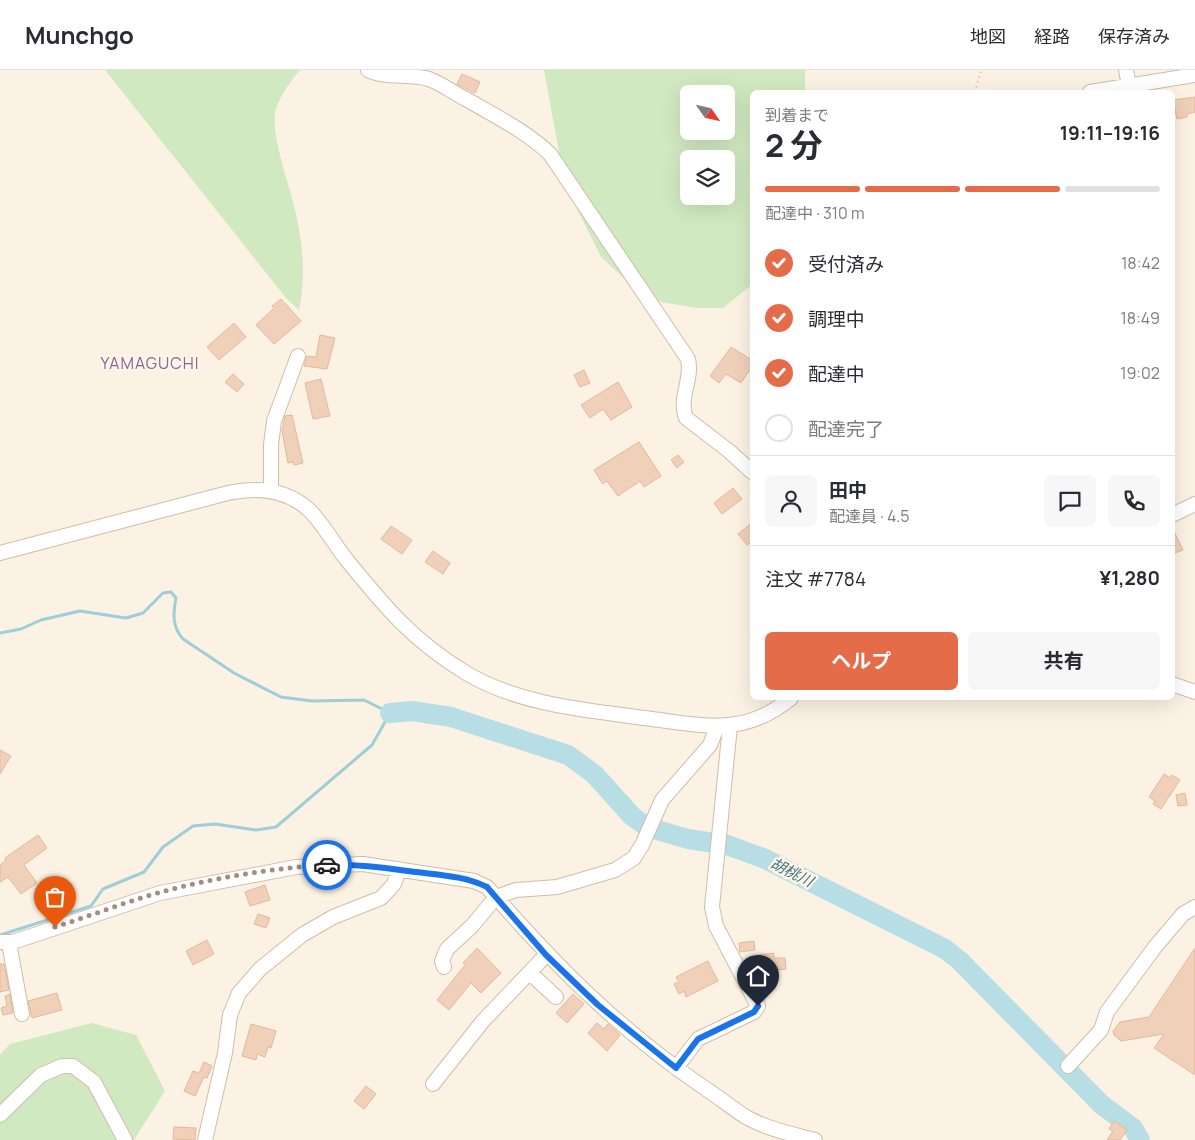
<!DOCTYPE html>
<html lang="ja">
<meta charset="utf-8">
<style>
:root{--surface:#fff;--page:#f7f7f7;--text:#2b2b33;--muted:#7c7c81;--line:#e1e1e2;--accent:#e56c48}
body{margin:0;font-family:Manrope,"Noto Sans JP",sans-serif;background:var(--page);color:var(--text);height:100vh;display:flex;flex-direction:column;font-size:19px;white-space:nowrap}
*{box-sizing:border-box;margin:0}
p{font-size:16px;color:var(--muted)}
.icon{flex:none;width:28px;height:28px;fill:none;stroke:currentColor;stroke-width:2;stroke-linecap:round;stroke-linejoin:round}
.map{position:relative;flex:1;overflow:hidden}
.details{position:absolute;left:750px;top:20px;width:425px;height:610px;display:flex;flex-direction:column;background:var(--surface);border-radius:8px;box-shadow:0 5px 20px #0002}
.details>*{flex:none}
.needle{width:32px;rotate:124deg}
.tools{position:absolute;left:680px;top:15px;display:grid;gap:10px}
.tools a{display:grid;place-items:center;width:55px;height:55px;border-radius:8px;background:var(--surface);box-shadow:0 5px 20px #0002;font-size:25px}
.pin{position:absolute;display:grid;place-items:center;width:42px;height:42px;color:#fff;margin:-51px -21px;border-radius:50% 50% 50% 0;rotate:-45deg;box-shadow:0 0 5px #0007}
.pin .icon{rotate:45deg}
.courier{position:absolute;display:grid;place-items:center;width:50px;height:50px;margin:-25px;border:4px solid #1a73e8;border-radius:50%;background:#fff;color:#222;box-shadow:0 1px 6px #0007}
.head em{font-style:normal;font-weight:700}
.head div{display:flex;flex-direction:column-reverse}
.head{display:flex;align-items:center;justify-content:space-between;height:85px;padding:0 15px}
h1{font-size:32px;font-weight:700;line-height:38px}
.bar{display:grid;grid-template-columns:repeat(4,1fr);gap:8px 5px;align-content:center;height:60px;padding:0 15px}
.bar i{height:6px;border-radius:4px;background:var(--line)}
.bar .selected{background:var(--accent)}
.bar p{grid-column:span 4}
.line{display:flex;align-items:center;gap:12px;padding:0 15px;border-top:1px solid var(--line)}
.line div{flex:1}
.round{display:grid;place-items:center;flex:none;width:52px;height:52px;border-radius:8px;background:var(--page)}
ol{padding:0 15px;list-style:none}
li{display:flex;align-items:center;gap:15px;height:55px}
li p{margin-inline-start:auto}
li .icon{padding:5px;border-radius:50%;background:var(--accent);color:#fff;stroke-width:4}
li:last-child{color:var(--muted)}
li i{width:28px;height:28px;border:2px solid var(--line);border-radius:50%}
.action{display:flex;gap:10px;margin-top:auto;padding:10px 15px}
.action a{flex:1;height:58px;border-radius:8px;background:var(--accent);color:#fff;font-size:20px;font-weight:700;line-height:58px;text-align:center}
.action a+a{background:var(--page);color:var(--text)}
header{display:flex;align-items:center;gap:30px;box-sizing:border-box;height:70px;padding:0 25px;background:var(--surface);border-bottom:1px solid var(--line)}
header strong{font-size:24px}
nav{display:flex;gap:28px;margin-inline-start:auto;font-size:18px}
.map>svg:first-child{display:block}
.green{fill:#d1e9c1;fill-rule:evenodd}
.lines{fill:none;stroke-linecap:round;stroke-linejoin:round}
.stream{stroke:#9eced7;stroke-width:3}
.river{stroke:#b7dee5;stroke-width:20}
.building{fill:#f1d0ba;stroke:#e4b79b}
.street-casing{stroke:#cfbcac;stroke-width:16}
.path{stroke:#d6b49e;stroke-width:2;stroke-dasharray:1 4;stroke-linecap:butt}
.street{stroke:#fff;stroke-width:14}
.done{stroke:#a38e7f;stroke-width:5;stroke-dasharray:0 9}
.route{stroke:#1a73e8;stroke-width:6}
.labels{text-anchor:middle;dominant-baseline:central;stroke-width:5;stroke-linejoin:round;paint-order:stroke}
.water-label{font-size:15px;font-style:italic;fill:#407580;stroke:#fff6e9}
.quarter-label{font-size:16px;letter-spacing:1px;fill:#866597;stroke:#fff6e9}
</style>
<header>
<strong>Munchgo</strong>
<nav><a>地図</a><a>経路</a><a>保存済み</a></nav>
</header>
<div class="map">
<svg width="1195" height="1070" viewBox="0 0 1195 1070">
<rect width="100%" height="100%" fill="#fcf2e3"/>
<path class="green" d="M105,0h195c-10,12 -19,24 -24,39 -7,23 14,77 19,101 8,33 11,67 4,100l-13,-12z
M544,0h261v22h-53v189l-2,5 -27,22h-26l-36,-6 -31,-18 -29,-27 -36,-72zM689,24h37v37h-37zM689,89h37v37h-37z
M92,953l44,12 29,56 -31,49h-134v-85l10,-11z"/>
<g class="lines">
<path class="stream" d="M0,563l21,-4 20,-9 39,-9 46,7 17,-5 20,-20 8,-1 5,6c-3,15 -4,29 7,41l51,34 47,24 31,4 52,-1 26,13 -18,32 -96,82 -20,3 -41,-6 -22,2 -30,21 -19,25 -41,17 -12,17 -91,29"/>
<path class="river" d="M390,643l22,-2 39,6 117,38 26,19 38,42 15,11 41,12 39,6 36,13 182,91 14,11 143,145 31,23 7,12"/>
</g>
<path class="building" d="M462,4l18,8 -5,11 -18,-9z
M1195,27v15l-8,2v3l-10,2 -4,-19z
M281,229l20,22 -27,23 -18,-19 18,-17 -2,-2z
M234,253l12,14 -27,23 -12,-13z
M320,265l15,3 -8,31 -23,-3 3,-10 9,1z
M731,277l21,13v6l-11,17 -15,-9 -7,9 -9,-7z
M584,300l6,13 -10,4 -6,-12z
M233,304l11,10 -7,8 -12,-10z
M321,309l9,37 -17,3 -8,-36z
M618,312l14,25 -21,13 -8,-11 -13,9 -9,-13z
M292,345l11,48 -9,2 -1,-3 -5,1 -6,-32 3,-15z
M639,372l22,34 -17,11 -4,-6 -22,15 -11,-15 -4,3 -9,-14z
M678,385l6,7 -7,6 -6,-8z
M733,418l9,11 -20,15 -8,-11z
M752,453v18l-5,4 -9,-11z
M391,456l21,14 -10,14 -21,-15z
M1172,457l11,23 -11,4z
M433,481l17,12 -7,11 -18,-12z
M0,680l11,6 -11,18z
M1164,704l6,4 2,-3 8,5 -19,29 -8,-5 2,-3 -6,-4z
M1185,723l2,12 -9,1 -2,-11z
M38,765l9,13 -23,17 13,18 -16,11 -13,-17 -8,5v-17l6,-5 -1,-2z
M265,815l5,15 -20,6 -5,-14z
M258,844l12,4 -4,10 -12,-4z
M207,870l7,14 -21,11 -7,-14z
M754,871l1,9 -15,2 -1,-9z
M477,878l24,25 -20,20 -10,-10 -22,27 -12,-10 28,-35 -2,-2z
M1195,878v127l-41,-27 10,-14 -43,7 -7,-6 -1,-4 7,-9 29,-5z
M774,883v5h11l1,11 -11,1 1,3 -10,1v-4l-6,1 -2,-16z
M708,891l10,20 -32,16 -2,-6 -5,3 -5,-10 5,-2 -3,-5z
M0,894h4l5,26 -9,2z
M57,923l5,17 -30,8 -4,-17z
M10,924l3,19 -10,2 -2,-7 6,-2 -2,-10z
M573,924l11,10 -17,19 -11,-10z
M597,953l7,6 4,-5 12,11 -13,16 -19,-18z
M251,954l25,7 -5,17 -3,-1 -3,10 -8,-3 -1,6 -14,-4z
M204,992l8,4 -5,12 -3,-1 -9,19 -11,-5 9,-20 6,2z
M366,1016l10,8 -12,15 -10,-8z
M1114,1051l13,9 -7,10h-13l6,-9 -4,-2z
M174,1057l22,1 -1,12 -22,-1z"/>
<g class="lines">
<g class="street-casing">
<path id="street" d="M368,0c18,9 41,3 61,9 13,5 25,14 37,20 29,17 60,32 84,55l138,205c5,20 -10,39 -2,59l43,33 23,21
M1126,0l3,16
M1090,22l105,-17
M271,421v-46l3,-24 24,-65
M1172,445l23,-11
M0,483l228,-60c28,-6 56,-4 79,15 14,12 27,36 39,51 39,48 66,81 120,114 56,33 122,37 186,46 55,7 93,17 139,-21
M1172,614l23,8
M0,872h13l147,-49 136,-26 67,-3 111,17 13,6c70,80 131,142 219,202 14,9 27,20 40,28 21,12 46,17 69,23
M9,873l13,71
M444,897l-2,-6 5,-12 25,-23 24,-29 20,-7 41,-3 58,-17 19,-12 8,-13 20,-45 48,-55 7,-18
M530,903l26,24
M1068,996l33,-36 6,-18 48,-65 28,-33 12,-7
M676,998l22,-29 56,-27 4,-6 -42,-80 -4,-19 18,-181
M433,1014l50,-63 63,-66
M0,1045l41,-40 21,-9h11l21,16 31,58
M205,1070l20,-87 5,-38 9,-22 21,-24 42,-34 31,-18 48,-19 13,-14 5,-15"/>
</g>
<path class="path" d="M975,22l6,-22"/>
<use href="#street" class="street"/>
</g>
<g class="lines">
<path class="done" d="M55,857c35,-11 70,-25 106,-35 53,-14 111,-24 166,-27"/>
<path class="route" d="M327,795c30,-1 58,3 89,7 24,3 49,4 71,15l59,68 52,50 78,63 22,-29 56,-27 4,-6"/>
</g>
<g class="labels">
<g class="water-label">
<text transform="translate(792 802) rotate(27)">胡桃川</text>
</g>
<g class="quarter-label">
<text x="150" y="293">YAMAGUCHI</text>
</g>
</g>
</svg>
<div class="tools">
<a><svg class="needle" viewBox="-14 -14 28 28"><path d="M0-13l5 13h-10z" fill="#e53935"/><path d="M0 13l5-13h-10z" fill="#7c7c81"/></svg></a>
<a><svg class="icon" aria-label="layers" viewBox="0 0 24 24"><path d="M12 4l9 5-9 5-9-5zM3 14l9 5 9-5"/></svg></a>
</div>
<div class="pin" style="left:55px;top:857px;background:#ea580c"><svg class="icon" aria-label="bag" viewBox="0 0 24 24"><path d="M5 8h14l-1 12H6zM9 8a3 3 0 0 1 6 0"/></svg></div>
<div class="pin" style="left:758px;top:936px;background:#1f2937"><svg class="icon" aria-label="home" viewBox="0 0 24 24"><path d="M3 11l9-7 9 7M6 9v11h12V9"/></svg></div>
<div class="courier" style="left:327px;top:795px"><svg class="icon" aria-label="car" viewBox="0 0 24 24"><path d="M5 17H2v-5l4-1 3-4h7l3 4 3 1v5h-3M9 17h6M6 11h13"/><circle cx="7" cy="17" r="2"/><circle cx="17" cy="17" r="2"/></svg></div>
<section class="details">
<div class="head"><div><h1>2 分</h1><p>到着まで</p></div><em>19:11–19:16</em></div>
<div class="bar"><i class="selected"></i><i class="selected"></i><i class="selected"></i><i></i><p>配達中 · 310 m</p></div>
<ol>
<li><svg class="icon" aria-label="check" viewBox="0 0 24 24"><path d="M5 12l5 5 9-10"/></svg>受付済み<p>18:42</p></li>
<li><svg class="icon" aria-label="check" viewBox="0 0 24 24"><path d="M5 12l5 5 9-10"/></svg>調理中<p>18:49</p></li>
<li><svg class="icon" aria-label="check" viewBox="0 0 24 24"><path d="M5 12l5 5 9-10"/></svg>配達中<p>19:02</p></li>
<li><i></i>配達完了</li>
</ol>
<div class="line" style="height:90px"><a class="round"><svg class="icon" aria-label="person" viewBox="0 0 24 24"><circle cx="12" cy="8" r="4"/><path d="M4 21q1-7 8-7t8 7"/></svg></a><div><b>田中</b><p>配達員 · 4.5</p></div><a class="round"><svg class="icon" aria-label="chat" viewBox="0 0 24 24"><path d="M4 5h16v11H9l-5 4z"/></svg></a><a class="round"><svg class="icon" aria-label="phone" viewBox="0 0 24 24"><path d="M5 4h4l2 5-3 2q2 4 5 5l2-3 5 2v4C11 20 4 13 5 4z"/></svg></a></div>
<div class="line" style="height:65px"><div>注文 #7784</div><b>¥1,280</b></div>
<div class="action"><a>ヘルプ</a><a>共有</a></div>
</section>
</div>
